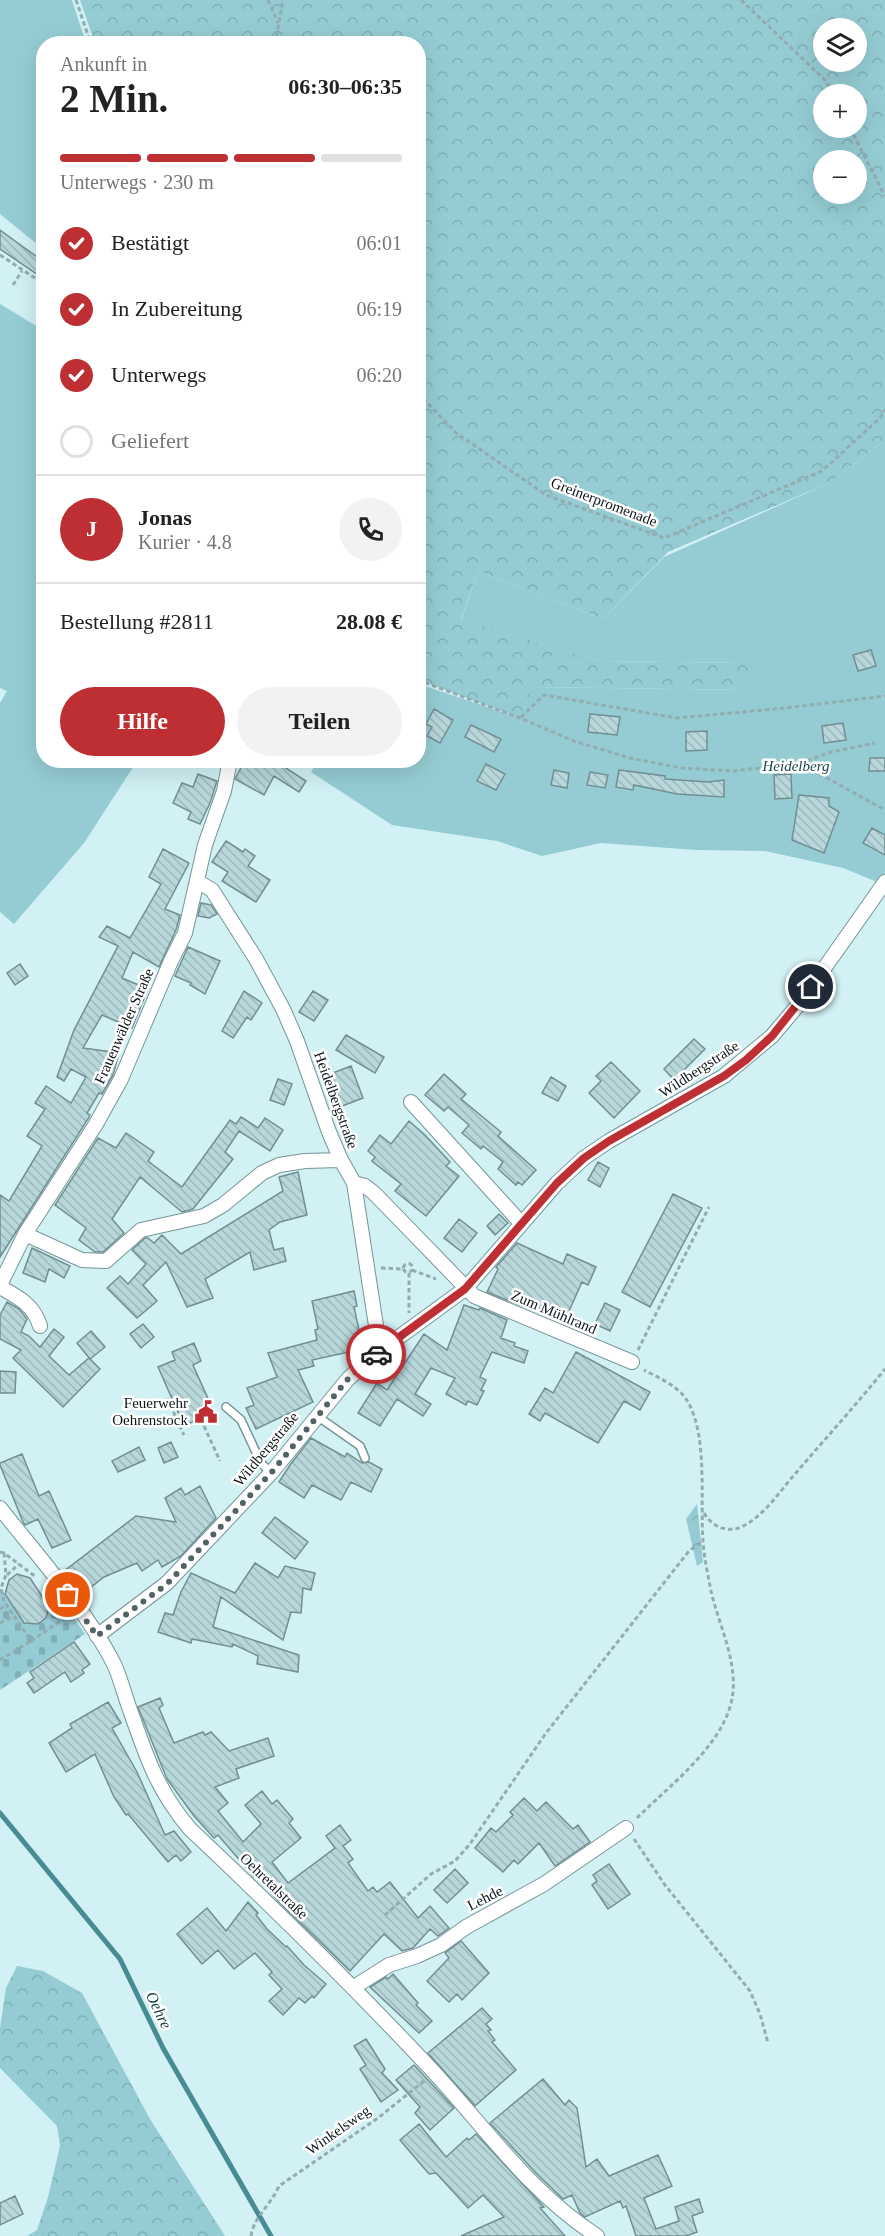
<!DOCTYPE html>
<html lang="de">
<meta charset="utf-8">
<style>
:root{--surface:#fff;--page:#f2f2f2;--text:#222;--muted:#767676;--line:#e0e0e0;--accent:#be2f33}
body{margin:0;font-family:Georgia,serif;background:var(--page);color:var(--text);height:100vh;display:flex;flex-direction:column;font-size:22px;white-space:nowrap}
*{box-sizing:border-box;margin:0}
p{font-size:20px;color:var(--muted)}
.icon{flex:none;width:33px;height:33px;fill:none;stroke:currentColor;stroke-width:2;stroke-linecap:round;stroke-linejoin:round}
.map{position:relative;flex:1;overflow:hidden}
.panel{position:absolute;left:36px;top:36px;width:390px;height:732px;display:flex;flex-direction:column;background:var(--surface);border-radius:24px;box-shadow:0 6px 24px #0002}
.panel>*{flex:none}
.tools{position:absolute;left:813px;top:18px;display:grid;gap:12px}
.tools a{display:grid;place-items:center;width:54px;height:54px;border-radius:50%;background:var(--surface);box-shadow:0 6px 24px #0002;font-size:30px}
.pin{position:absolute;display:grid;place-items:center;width:51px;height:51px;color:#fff;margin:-26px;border:3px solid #fff;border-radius:50%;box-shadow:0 2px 6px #0007}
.courier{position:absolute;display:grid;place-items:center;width:60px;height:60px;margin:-30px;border:4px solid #be2f33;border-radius:50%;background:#fff;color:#222;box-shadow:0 2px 8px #0007}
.head em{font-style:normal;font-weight:700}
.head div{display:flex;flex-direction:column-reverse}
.head{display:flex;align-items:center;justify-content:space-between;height:102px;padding:0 24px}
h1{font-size:39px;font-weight:700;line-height:45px}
.bar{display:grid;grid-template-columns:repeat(4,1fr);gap:9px 6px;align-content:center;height:72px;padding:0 24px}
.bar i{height:8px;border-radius:4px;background:var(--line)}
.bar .current{background:var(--accent)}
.bar p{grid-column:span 4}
.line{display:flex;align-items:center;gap:15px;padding:0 24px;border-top:2px solid var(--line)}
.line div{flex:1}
.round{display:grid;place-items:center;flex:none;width:63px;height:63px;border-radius:32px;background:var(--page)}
ol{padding:0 24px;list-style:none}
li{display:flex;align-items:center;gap:18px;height:66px}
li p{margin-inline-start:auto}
li .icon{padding:6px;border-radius:50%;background:var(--accent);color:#fff;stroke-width:4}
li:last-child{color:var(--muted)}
li i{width:33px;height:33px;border:3px solid var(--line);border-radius:50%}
.cta{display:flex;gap:12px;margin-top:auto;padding:12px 24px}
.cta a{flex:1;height:69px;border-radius:36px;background:var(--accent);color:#fff;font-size:24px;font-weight:700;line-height:69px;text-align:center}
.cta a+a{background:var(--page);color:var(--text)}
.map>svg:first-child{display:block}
.green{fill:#95ccd3}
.forest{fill:url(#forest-crowns);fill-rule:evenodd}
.cemetery{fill:url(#cemetery-stones)}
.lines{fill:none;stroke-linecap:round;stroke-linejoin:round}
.stream{stroke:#498b92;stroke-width:5}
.building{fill:url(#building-back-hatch);stroke:#718f92;stroke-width:1.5}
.lane-casing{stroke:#779598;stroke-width:10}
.street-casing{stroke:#779598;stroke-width:16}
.path{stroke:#92acaf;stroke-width:3;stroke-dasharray:4.5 3;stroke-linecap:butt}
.lane{stroke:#fff;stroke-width:7}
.street{stroke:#fff;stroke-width:14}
.done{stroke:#506365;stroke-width:6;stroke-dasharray:0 10.8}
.route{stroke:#be2f33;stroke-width:8}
.labels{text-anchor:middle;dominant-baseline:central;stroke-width:5;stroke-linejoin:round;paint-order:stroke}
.street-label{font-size:15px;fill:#0b1618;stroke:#fff}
.park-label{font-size:15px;font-style:italic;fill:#1c464a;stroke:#fff}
.poi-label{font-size:15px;fill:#0b1618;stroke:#fff;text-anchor:end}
.water-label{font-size:16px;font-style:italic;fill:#133d42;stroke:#fff}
</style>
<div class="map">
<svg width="885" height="2236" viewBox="0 0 885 2236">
<defs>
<pattern id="forest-crowns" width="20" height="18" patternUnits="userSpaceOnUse" patternTransform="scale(1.5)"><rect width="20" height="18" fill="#95ccd3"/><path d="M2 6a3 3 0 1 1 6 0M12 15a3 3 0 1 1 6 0" fill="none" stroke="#7faeb4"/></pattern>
<pattern id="cemetery-stones" width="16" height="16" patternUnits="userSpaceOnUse" patternTransform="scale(1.5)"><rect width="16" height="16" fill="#95ccd3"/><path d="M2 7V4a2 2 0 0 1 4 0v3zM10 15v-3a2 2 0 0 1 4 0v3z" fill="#7faeb4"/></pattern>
<pattern id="building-back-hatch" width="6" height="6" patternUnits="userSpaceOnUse" patternTransform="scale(1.5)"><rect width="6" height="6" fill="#b8d7db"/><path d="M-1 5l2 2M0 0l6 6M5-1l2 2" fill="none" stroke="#9db8bb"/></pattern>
</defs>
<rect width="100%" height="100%" fill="#d1f1f5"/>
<path class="green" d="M0,0h72l14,43 -42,1 -1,205 -43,-35z
M0,304l43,26 1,430 93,1 -53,82 -70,81 -14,-12v-209l7,-12 -7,-3z
M885,440v433l-8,9 -34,-14 -78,-17 -69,-1 -95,-7 -59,13 -45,-15 -105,-16 -81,-53 7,-11 100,-1 1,-76 101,34 12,-31 216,3v-27l-148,-2 -139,-40 17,-50 125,48 61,-62 165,-74z"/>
<path class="forest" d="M80,0h805v440l-56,43 -161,69 -65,67 -125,-48 -17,49 139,41 148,2 1,27 -216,-3 -13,31 -101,-38 -1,-636 -323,-1zM824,28h32v34h-32zM824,94h32v34h-32zM824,160h32v34h-32z
M697,1504l6,58 -6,4 -11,-47z
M17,1966l26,5 39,22 68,126 75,117h-198l10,-6 11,-33 12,-51 -3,-20 -57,-58v-40l6,-40z"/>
<path class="cemetery" d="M0,1588l25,35 13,1 8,-5 3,-12 -3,-5 12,-7 27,39 -85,56z"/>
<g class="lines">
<path class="stream" d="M0,1813l120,146 43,89 108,188"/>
</g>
<path class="building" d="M0,230l44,32v17l-44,-30z
M871,650l5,16 -18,5 -5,-16z
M434,709l19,11 -13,23 -13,-7 5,-9 -6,-3z
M590,714l30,3 -3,18 -29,-3z
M843,723l3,17 -22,3 -2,-17z
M471,725l30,14 -7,13 -29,-15z
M707,731v19l-21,1v-19z
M870,758h15v13h-16z
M245,760h38l-2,5 25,16 -7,11 -25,-16 -10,19 -29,-16z
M486,764l19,10 -9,16 -19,-9z
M554,770l15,3 -2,15 -16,-3z
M619,770l46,6v3l43,3 16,-2v17l-47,-3 -43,-9 -1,5 -17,-3z
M590,772l18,3 -3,13 -18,-3z
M198,774l19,7 -7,22 -10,21 -12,-5 3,-7 -18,-9 9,-20 11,4z
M791,774l1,24 -17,1 -1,-24z
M799,795l30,3v8l10,6 -15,41 -32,-13z
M872,828l13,7v20l-22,-12z
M226,841l17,11 2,-3 10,7 -7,10 22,14 -14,22 -34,-21 6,-9 -16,-10z
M163,849l26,14 -24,46 15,6 -4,15 -17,37 -26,-15 -11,26 26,11 -16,39 -30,-13 -19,33 36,5 -6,22 -11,19 -3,-1 -12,20 3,2 -2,4 -88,138v-62l9,6 33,-55 -15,-10 18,-27 -10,-6 11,-17 25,17 15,-26 -15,-8 -7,12 -7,-4 17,-47 44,-84 -19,-9 8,-11 23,12 31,-54 -12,-7z
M201,903l10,2 6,9 -8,4 -11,-2z
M188,947l32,14 -15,33 -15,-9 1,-2 -16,-7z
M20,964l8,12 -13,9 -8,-12z
M244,991l18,12 -11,17 -4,-3 -14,21 -11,-7z
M313,991l15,9 -14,21 -15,-9z
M346,1035l38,22 -9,16 -39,-23z
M694,1039l11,10 -31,31 -10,-11z
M611,1062l29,29 -26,27 -25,-25 12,-12 -5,-5z
M351,1066l12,32 -26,10 -12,-32z
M444,1074l22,20 -5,5 40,33 -3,4 38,34 -14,15 -4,-3 -2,3 -18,-16 5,-7 -20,-16 -2,3 -19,-16 7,-8 -21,-18 -4,4 -19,-16z
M551,1077l15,9 -8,15 -16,-8z
M278,1079l14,5 -8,21 -14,-5z
M241,1117l17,11 7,-10 18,12 -13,21 -31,-20 -14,21 8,7 -40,50 -11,3 -42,-35 -28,42 12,14 -21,19h-8l-16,-12 7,-12 -31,-23 43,-67 18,10 10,-15 28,19 -6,9 34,26 48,-67 6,4z
M409,1121l16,14 25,27 -4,4 13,10 -33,40 -31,-25 6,-7 -29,-23 3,-4 -7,-6 12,-16 11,9z
M598,1162l11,6 -9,19 -12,-7z
M298,1172l9,43 -27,7 -11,8 5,20 9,-2 3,13 -32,9 -4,-18 -45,27 8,19 -26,9 -21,-45 -23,23 14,16 -20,17 -30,-30 13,-12 8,8 18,-20 -14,-14 13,-12h3l6,5 8,-8 19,19 102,-63 -4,-14z
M673,1194l29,14 -52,99 -28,-15z
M499,1214l9,9 -13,12 -8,-9z
M459,1219l18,14 -15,19 -18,-14z
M517,1243l46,21 4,-10 29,13 -8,18 -6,-3 -17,38 -41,-19 -2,5 -35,-14 11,-23 -2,-2z
M32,1248l38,18 -6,12 -15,-9 -4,13 -22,-9z
M354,1291l3,15 -3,1 9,42 -51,11 2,6 -16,4 15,32 -57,27 -10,-21 8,-3 -7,-17 30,-11 -9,-24 49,-13 -2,-10 3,-1 -6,-28z
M7,1302l12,7 8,10 -6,13 8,4 11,11 14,-18 10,8 -15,19 20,19 20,-17 11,11 -37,38 -50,-49 8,-8 -21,-11v-24z
M605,1303l15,7 -10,21 -15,-7z
M464,1305l15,5 1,-2 27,12 -6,18 14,5 -1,3 14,5 -4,12 -32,-11 -12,25 6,3 -5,10 3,1 -7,14 -9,-4 -2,4 -20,-11 9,-16 -24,-10 -16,26 16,10 -8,12 -26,-17 -17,27 -22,-13 19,-30 10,7 37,-56 23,16z
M143,1324l11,13 -13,11 -11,-14z
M91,1331l14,16 -15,12 -13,-16z
M194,1343l7,18 -8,4 21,47 -30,14 -26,-59 17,-7 -3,-8z
M576,1352l74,40 -10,18 -16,-9 -26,42 -53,-30 -5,8 -11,-7 16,-26 8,5z
M0,1371l16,1 -1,21h-15z
M311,1438l34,19 2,-4 15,10 7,-1 13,7 -11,23 -20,-10 -10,18 -29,-15 -8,13 -25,-16 11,-17z
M171,1442l7,15 -14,6 -6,-15z
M139,1447l6,13 -27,12 -6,-11z
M22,1454l17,42 10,-5 22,49 -19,8 -14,-29 -13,6 -2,-3 -23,-57v-2z
M200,1486l16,32 -35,38 -19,11 -4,-7 -16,11 -5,-8 -33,14 -23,18 -18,-23 73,-56 40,6 -11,-24 16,-10 4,7z
M275,1517l33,25 -13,17 -33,-26z
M255,1563l23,15 7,-12 30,7 -4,17 -8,-2 -2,25 -10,-1 -8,28 -62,-43 -8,30 86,28 -1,17 -41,-8 1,-8 -25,-12 -1,3 -40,-8 -1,4 -33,-11 7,-19 8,2 8,-23 10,-19 44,20z
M17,1574l13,4 19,29 -3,11 -8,6 -14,-1 -19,-29 4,-14z
M74,1642l16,22 -8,6 2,3 -13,9 -6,-10 -31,21 -7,-10 7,-5 -4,-6z
M160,1698l3,7 -4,3 15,35 29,-11 2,3 6,-3 18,19 39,-13 6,18 -38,13 3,9 -24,9 13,16 -10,8 25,31 18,-18 -16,-19 17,-14 10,13 5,-4 16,19 -4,4 12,15 -29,24 16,21 47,-35 -9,-12 14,-11 11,15 -8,6 10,13 -5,4 20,28 5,-4 4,5 13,-10 28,36 12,-12 19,22 -11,8 -8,-7 -17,19 -11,3 -18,-17 -34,37 -72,-70 -21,-26 -3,2 -36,-42 -4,3 -20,-22 -27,-37 -29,-72z
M108,1702l13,21 -9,5 25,44 28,63 9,-4 17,21 -10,9 -5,-6 -8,7 -40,-48 -2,1 -12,-18 -19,-43 -29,18 -17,-29 23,-15 -2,-4z
M524,1798l13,13 9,-9 27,27 5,-4 12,17 -35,24 -16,-23 -21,21 -4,-4 -11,12 -28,-24 16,-20 5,4 17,-17 -3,-3z
M609,1864l21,30 -22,15 -16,-24 5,-4 -4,-6z
M455,1869l13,14 -21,20 -13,-13z
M248,1902l10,11 -2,2 11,14 19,18 1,-1 17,19 22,19 -12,14 -2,-2 -7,7 -6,-5 -16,17 -14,-14 13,-12 -13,-14 3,-3 -17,-19 -21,16 -16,-19 -16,14 -25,-30 30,-26 19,23z
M461,1941l28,32 -27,27 -5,-6 -8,8 -22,-21 22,-23 -4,-5z
M393,1974l25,29 -2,2 16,16 -13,12 -49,-46 16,-10 2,2z
M482,2008l10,11 -6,5 5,6 -3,1 7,9 -3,2 24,28 -41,36 -47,-53z
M366,2039l19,30 -3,4 16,17 -17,12 -21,-33 6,-4 -12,-19z
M414,2065l40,43 -24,22 -15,-17 5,-6 -24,-27z
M543,2079l22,26 4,-5 8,8 9,59 11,-8 12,17 49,-21 14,31 -28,12 12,31 23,-8 -4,-14 24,-8 4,13 -11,4 5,16 -11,4h-50l-10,-30 -3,2 -3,-7 -35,16 -5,-4 -8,-18 -9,4 -27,-26 -46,-50z
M419,2124l27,33 21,-19 2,2 7,-6 68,73 -4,1 25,28h-104l43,-19 -21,-22 -15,13 -32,-35 -7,1 -29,-34z
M15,2196l8,18 -23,11v-22z"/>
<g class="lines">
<g class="lane-casing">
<path id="lane" d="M226,1407l15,13 20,43 10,10
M317,1416l43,30 5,12"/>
</g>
<g class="street-casing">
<path id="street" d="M197,881l15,9 44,69 27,50 14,32 32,91 12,28 13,23 23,149 -4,24
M411,1102l110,121
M354,1183l11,3 9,7 100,103 158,66
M25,1234l57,26 24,1 35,-31 63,-14 19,-11 39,-32 17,-8 26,-4 36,-1
M0,1285l25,-51 71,-110 25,-45 50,-118 14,-28 20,-88 19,-54 6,-31
M0,1287c18,10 34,18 40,39
M0,1508c37,47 87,103 114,156 6,13 10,29 15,43 17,48 27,82 61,122 83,78 163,157 241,240 54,58 99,124 166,167
M97,1636l70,-53 104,-110 77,-94 25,-23 92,-67 92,-106 27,-25 25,-17 115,-65 48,-40 27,-32 86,-122
M354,1987l35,-22 28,-9 24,-11 25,-18 78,-43 82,-56"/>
</g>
<path class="path" d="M76,0l15,44
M268,0l10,23
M741,0l85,81 7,13
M275,44l8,-44
M850,128l35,68
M0,255l44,29
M13,285l9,-14
M418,393l37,39 91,63 118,43 158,-67 58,-53 5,-8
M418,680l102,38 54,23 56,17 51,10 53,3 66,-8 85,47
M521,717l23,-22 133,23 108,-10 100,-12
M800,763l31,-11 44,-9
M403.5 1268a4.5 4.5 0 1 1 9 0a4.5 4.5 0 1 1-9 0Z
M381,1268l22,1
M412,1270l24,9
M409,1273v40
M638,1350l71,-143
M167,1398l17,37
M204,1426l16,35
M704,1513c8,14 25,21 39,13 21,-10 37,-35 52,-52 30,-35 61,-69 90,-105
M0,1552l4,1 32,24
M4,1553l2,22 -5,13 3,13 27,40 37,-25
M7,1575l12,-11
M0,1609l7,-4
M0,1623l14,-7
M0,1660l31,-19
M637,1818c31,-31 80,-68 93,-111 12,-38 -11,-80 -19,-116 -3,-16 -7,-33 -8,-50 -3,-39 5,-104 -15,-139 -9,-16 -29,-24 -44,-32
M634,1839l31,46 85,106 10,23 8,29
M385,1915l46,-41 24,-13 15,-17 76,-111 143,-182 14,-10
M251,2236c3,-20 20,-31 28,-50l99,-68 46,-37"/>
<use href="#lane" class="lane"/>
<use href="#street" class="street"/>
</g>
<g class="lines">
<path class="done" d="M68,1595l29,41 70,-52 104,-111 77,-94 28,-25"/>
<path class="route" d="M376,1354l89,-65 92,-106 27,-25 25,-17 115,-65 22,-16 26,-24 39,-49"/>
</g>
<defs>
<g id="civic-bare" transform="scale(1.8)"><path d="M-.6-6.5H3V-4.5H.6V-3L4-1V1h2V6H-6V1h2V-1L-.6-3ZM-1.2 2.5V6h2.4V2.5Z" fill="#be2f33" stroke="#fff" stroke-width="2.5" paint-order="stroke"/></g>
</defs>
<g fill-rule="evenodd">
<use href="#civic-bare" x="206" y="1412"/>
</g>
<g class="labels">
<g class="street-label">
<text transform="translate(604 502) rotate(21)">Greinerpromenade</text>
<text transform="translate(124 1026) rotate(-66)">Frauenwälder Straße</text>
<text transform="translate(699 1069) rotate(-33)">Wildbergstraße</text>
<text transform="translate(336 1100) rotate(70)">Heidelbergstraße</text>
<text transform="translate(554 1312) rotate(23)">Zum Mühlrand</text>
<text transform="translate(266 1449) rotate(-50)">Wildbergstraße</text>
<text transform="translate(274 1886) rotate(44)">Oehretalstraße</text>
<text transform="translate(485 1898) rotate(-27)">Lehde</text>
<text transform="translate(338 2130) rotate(-35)">Winkelsweg</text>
</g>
<g class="park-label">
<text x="796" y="766">Heidelberg</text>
</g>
<g class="poi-label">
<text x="188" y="1403">Feuerwehr<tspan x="188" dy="17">Oehrenstock</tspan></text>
</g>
<g class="water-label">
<text transform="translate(159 2010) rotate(64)">Oehre</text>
</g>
</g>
</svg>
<div class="tools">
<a><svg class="icon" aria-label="layers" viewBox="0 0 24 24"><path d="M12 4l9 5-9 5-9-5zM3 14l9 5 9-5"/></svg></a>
<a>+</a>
<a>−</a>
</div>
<div class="pin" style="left:68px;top:1595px;background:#ea580c"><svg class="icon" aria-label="bag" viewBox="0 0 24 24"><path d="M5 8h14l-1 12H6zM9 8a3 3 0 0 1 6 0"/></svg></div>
<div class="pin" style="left:811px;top:987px;background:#1f2937"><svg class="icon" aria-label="home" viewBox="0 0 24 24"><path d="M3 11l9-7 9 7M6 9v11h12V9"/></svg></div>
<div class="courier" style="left:376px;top:1354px"><svg class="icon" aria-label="car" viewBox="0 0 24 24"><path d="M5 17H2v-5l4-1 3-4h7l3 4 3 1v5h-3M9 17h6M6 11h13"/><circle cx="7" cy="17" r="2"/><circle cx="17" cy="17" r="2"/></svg></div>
<section class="panel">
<div class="head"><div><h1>2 Min.</h1><p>Ankunft in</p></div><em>06:30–06:35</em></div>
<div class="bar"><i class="current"></i><i class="current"></i><i class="current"></i><i></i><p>Unterwegs · 230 m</p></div>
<ol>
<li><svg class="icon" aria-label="check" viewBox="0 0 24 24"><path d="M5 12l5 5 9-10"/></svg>Bestätigt<p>06:01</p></li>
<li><svg class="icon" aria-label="check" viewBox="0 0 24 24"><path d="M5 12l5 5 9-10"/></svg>In Zubereitung<p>06:19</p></li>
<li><svg class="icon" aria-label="check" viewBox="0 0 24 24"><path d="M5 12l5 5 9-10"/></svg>Unterwegs<p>06:20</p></li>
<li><i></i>Geliefert</li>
</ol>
<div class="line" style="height:108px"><b class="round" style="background:var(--accent);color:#fff">J</b><div><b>Jonas</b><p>Kurier · 4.8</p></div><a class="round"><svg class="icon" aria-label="phone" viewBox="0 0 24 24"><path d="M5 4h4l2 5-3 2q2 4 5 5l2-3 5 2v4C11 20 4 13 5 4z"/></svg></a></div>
<div class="line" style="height:78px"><div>Bestellung #2811</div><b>28.08 €</b></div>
<div class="cta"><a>Hilfe</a><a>Teilen</a></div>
</section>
</div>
